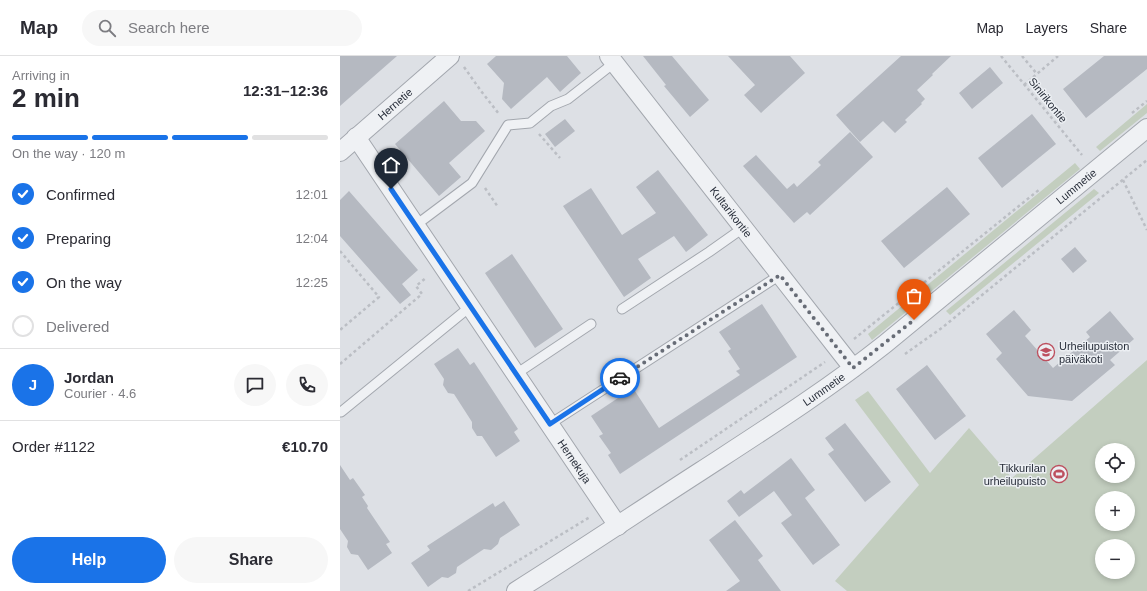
<!DOCTYPE html>
<meta charset="utf-8">
<style>
:root{--surface:#fff;--page:#f7f7f7;--text:#2b2b33;--muted:#7c7c81;--line:#e1e1e2;--accent:#1a73e8}
body{margin:0;font-family:Helvetica,sans-serif;background:var(--page);color:var(--text);height:100vh;display:flex;flex-direction:column;font-size:15px;white-space:nowrap}
*{box-sizing:border-box;margin:0}
p{font-size:13px;color:var(--muted)}
.icon{flex:none;width:22px;height:22px;fill:none;stroke:currentColor;stroke-width:2;stroke-linecap:round;stroke-linejoin:round}
.map{position:relative;flex:1;overflow:hidden}
.sheet{display:flex;flex-direction:column;background:var(--surface);width:340px}
.sheet>*{flex:none}
.buttons{position:absolute;left:755px;top:387px;display:grid;gap:8px}
.buttons a{display:grid;place-items:center;width:40px;height:40px;border-radius:50%;background:var(--surface);box-shadow:0 2px 6px #0003;font-size:20px}
.pin{position:absolute;display:grid;place-items:center;width:34px;height:34px;color:#fff;margin:-41px -17px;border-radius:50% 50% 50% 0;rotate:-45deg;box-shadow:0 0 4px #0007}
.pin .icon{rotate:45deg}
.courier{position:absolute;display:grid;place-items:center;width:40px;height:40px;margin:-20px;border:3px solid #1a73e8;border-radius:50%;background:#fff;color:#222;box-shadow:0 1px 5px #0007}
.head em{font-style:normal;font-weight:700}
.head div{display:flex;flex-direction:column-reverse}
.head{display:flex;align-items:center;justify-content:space-between;height:68px;padding:0 12px}
h1{font-size:26px;font-weight:700;line-height:30px}
.bar{display:grid;grid-template-columns:repeat(4,1fr);gap:6px 4px;align-content:center;height:48px;padding:0 12px}
.bar i{height:5px;border-radius:3px;background:var(--line)}
.bar .selected{background:var(--accent)}
.bar p{grid-column:span 4}
.line{display:flex;align-items:center;gap:10px;padding:0 12px;border-top:1px solid var(--line)}
.line div{flex:1}
.round{display:grid;place-items:center;flex:none;width:42px;height:42px;border-radius:21px;background:var(--page)}
ol{padding:0 12px;list-style:none}
li{display:flex;align-items:center;gap:12px;height:44px}
li p{margin-inline-start:auto}
li .icon{padding:4px;border-radius:50%;background:var(--accent);color:#fff;stroke-width:4}
li:last-child{color:var(--muted)}
li i{width:22px;height:22px;border:2px solid var(--line);border-radius:50%}
.button{display:flex;gap:8px;margin-top:auto;padding:8px 12px}
.button a{flex:1;height:46px;border-radius:24px;background:var(--accent);color:#fff;font-size:16px;font-weight:700;line-height:46px;text-align:center}
.button a+a{background:var(--page);color:var(--text)}
header{display:flex;align-items:center;gap:24px;box-sizing:border-box;height:56px;padding:0 20px;background:var(--surface);border-bottom:1px solid var(--line)}
header strong{font-size:19px}
nav{display:flex;gap:22px;margin-inline-start:auto;font-size:14px}
.search{width:280px;height:36px;background:var(--page);display:flex;align-items:center;gap:10px;box-sizing:border-box;padding:0 14px;border-radius:22px;color:var(--muted);font-size:15px}
main{display:flex;flex:1;min-height:0}
.map>svg:first-child{display:block}
.green{fill:#c3cebf;fill-rule:evenodd}
.building{fill:#b5b9c1}
.lines{fill:none;stroke-linecap:round;stroke-linejoin:round}
.lane-casing{stroke:#a3a7ae;stroke-width:11}
.street-casing{stroke:#a3a7ae;stroke-width:20}
.path{stroke:#bbbec4;stroke-width:2.5;stroke-dasharray:3 3;stroke-linecap:butt}
.lane{stroke:#eff1f4;stroke-width:9}
.street{stroke:#eff1f4;stroke-width:18}
.done{stroke:#676c76;stroke-width:4;stroke-dasharray:0 7.2}
.route{stroke:#1a73e8;stroke-width:5}
.labels{text-anchor:middle;dominant-baseline:central;stroke-width:3;stroke-linejoin:round;paint-order:stroke}
.street-label{font-size:11px;fill:#282e3a;stroke:#eceff3}
.poi-label{font-size:11px;fill:#282e3a;stroke:#eceff3;text-anchor:start}
</style>
<header>
<strong>Map</strong>
<div class="search"><svg class="icon" aria-label="search" viewBox="0 0 24 24"><circle cx="10" cy="10" r="6"/><path d="M15 15l6 6"/></svg>Search here</div>
<nav><a>Map</a><a>Layers</a><a>Share</a></nav>
</header>
<main>
<section class="sheet">
<div class="head"><div><h1>2 min</h1><p>Arriving in</p></div><em>12:31–12:36</em></div>
<div class="bar"><i class="selected"></i><i class="selected"></i><i class="selected"></i><i></i><p>On the way · 120 m</p></div>
<ol>
<li><svg class="icon" aria-label="check" viewBox="0 0 24 24"><path d="M5 12l5 5 9-10"/></svg>Confirmed<p>12:01</p></li>
<li><svg class="icon" aria-label="check" viewBox="0 0 24 24"><path d="M5 12l5 5 9-10"/></svg>Preparing<p>12:04</p></li>
<li><svg class="icon" aria-label="check" viewBox="0 0 24 24"><path d="M5 12l5 5 9-10"/></svg>On the way<p>12:25</p></li>
<li><i></i>Delivered</li>
</ol>
<div class="line" style="height:72px"><b class="round" style="background:var(--accent);color:#fff">J</b><div><b>Jordan</b><p>Courier · 4.6</p></div><a class="round"><svg class="icon" aria-label="chat" viewBox="0 0 24 24"><path d="M4 5h16v11H9l-5 4z"/></svg></a><a class="round"><svg class="icon" aria-label="phone" viewBox="0 0 24 24"><path d="M5 4h4l2 5-3 2q2 4 5 5l2-3 5 2v4C11 20 4 13 5 4z"/></svg></a></div>
<div class="line" style="height:52px"><div>Order #1122</div><b>€10.70</b></div>
<div class="button"><a>Help</a><a>Share</a></div>
</section>
<div class="map">
<svg width="807" height="535" viewBox="0 0 807 535">
<rect width="100%" height="100%" fill="#dde0e5"/>
<path class="green" d="M807,48v9l-47,38 -4,-4z
M735,107l5,6 -208,171 -4,-6z
M754,133l5,4 -149,122 -4,-4z
M807,304v231h-300l-12,-10 84,-96 -64,-85 13,-9 62,82 39,-45 43,50zM762,394h26v26h-26zM762,442h26v26h-26zM762,490h26v26h-26z"/>
<path class="building" d="M0,0h57l-57,50z
M156,0h71l14,17 -21,19 -13,-15 -36,32 -9,-10 2,-16 -17,-19z
M303,0h29l37,44 -19,17 -26,-31 2,-1z
M388,0h62l15,17 -44,40 -17,-18 11,-10z
M561,0h50l-19,18 1,1 -16,15 8,9 -4,4 1,1 -17,16 2,2 -12,11 -12,-12 -23,21 -24,-27z
M764,0h43v13l-61,49 -23,-29z
M650,11l13,16 -31,26 -13,-16z
M104,45l17,20h15l9,10 -36,32 12,14 -22,19 -44,-52z
M692,58l24,30 -54,44 -24,-30z
M225,63l10,12 -20,16 -10,-13z
M510,76l23,25 -63,58 -3,-3 -13,11 -51,-57 13,-11 31,34 7,-6 3,4 24,-22 -3,-3z
M318,114l50,65 -22,17 -12,-16 -36,23 13,19 -27,19 -61,-91 28,-18 31,47 34,-22 -20,-26z
M607,131l23,27 -66,54 -23,-27z
M9,135l69,79 -16,14 9,11 -11,9 -60,-68v-36z
M735,191l12,14 -14,12 -12,-14z
M172,198l51,75 -28,19 -50,-75z
M422,248l35,53 -177,117 -12,-19 3,-2 -12,-17 4,-2 -12,-18 42,-28 26,40 81,-53 -4,-4 4,-2 -12,-18 3,-2 -12,-17z
M674,254l17,20 -6,6 28,32 37,-31 -4,-5 24,-21 24,28 -24,21 5,5 -43,36 -44,-5 -32,-37 6,-6 -16,-19z
M118,292l12,17 4,-3 44,67 -4,3 6,9 -24,16 -14,-21h-5l-5,-8v-6l-18,-28 -6,-1 -5,-8 1,-6 -10,-15z
M587,309l39,51 -31,24 -39,-51z
M505,367l46,59 -26,20 -37,-48 6,-4 -9,-12z
M451,402l24,32 -10,8 35,47 -27,20 -32,-42 11,-8 -18,-24 -35,26 -12,-16 14,-11 3,4z
M0,409l10,15 3,-2 12,17 -3,2 6,9 -1,2 23,34 -4,2 6,9 -24,17 -10,-15 -7,-1 -4,-7 1,-6 -8,-12z
M164,445l16,24 -20,13 -2,6 -7,6 -7,-1 -27,18 -1,6 -8,5 -6,-1 -14,10 -17,-24 19,-13 -3,-4 66,-43 2,4z
M395,464l28,36 -5,4 23,31h-55l14,-10 -31,-41z"/>
<g class="lines">
<g class="lane-casing">
<path id="lane" d="M76,169l56,-42 36,-58 22,-2 21,-17 17,-7 46,-36
M282,253l87,-57 34,-24
M176,318l75,-50
M1,356l130,-106
M210,368l230,-149"/>
</g>
<g class="street-casing">
<g id="street">
<path id="s1" d="M269,0l244,312"/>
<path id="s2" d="M16,81l262,389"/>
<path id="s3" d="M0,96l110,-96"/>
<path id="s4" d="M176,535c62,-39 123,-80 185,-120 63,-41 126,-81 184,-127l262,-216"/>
</g>
</g>
<path class="path" d="M661,0l81,99
M682,0l15,18
M124,11l17,24 18,23
M684,29l34,-29
M792,57l15,-12
M199,78l21,24
M783,124l24,50
M145,132l13,19
M0,195l39,46 -39,33
M514,283l186,-150
M565,298l38,-27 204,-167
M0,308l82,-70 -6,-8 11,-9
M340,404l145,-98
M128,535l122,-74"/>
<use href="#lane" class="lane"/>
<use href="#street" class="street"/>
</g>
<g class="lines">
<path class="done" d="M280,322l160,-103 73,93 61,-48"/>
<path class="route" d="M51,133l159,235 70,-46"/>
</g>
<defs>
<g id="school-ring" transform="scale(0.9)"><circle r="9.5" fill="#eceff3" stroke="#bd4f5e" stroke-width="1.5"/><path d="M0-5L7-2L0 1L-7-2ZM-4 1L0 2.5L4 1V4Q0 6-4 4Z" fill="#bd4f5e"/></g>
<g id="stadium-ring" transform="scale(0.9)"><circle r="9.5" fill="#eceff3" stroke="#bd4f5e" stroke-width="1.5"/><path d="M0-5a6.5 5 0 1 0 0 10a6.5 5 0 1 0 0-10ZM-3.5-1.8h7v3.6h-7Z" fill="#bd4f5e"/></g>
</defs>
<g fill-rule="evenodd">
<use href="#school-ring" x="706" y="296"/>
<use href="#stadium-ring" x="719" y="418"/>
</g>
<g class="labels">
<g class="street-label">
<text transform="translate(708 44) rotate(51)">Sinirikontie</text>
<text stroke="none"><textPath href="#s3" startOffset="73">Hernetie</textPath></text>
<text stroke="none"><textPath href="#s4" startOffset="692">Lummetie</textPath></text>
<text stroke="none"><textPath href="#s1" startOffset="198">Kultarikontie</textPath></text>
<text stroke="none"><textPath href="#s4" startOffset="368">Lummetie</textPath></text>
<text stroke="none"><textPath href="#s2" startOffset="391">Hernekuja</textPath></text>
</g>
<g class="poi-label">
<text x="719" y="290">Urheilupuiston<tspan x="719" dy="13">päiväkoti</tspan></text>
<text x="706" y="412" text-anchor="end">Tikkurilan<tspan x="706" dy="13">urheilupuisto</tspan></text>
</g>
</g>
</svg>
<div class="buttons">
<a><svg class="icon" aria-label="locate" viewBox="0 0 24 24"><circle cx="12" cy="12" r="6"/><path d="M12 2v4M12 18v4M2 12h4M18 12h4"/></svg></a>
<a>+</a>
<a>−</a>
</div>
<div class="pin" style="left:574px;top:264px;background:#ea580c"><svg class="icon" aria-label="bag" viewBox="0 0 24 24"><path d="M5 8h14l-1 12H6zM9 8a3 3 0 0 1 6 0"/></svg></div>
<div class="pin" style="left:51px;top:133px;background:#1f2937"><svg class="icon" aria-label="home" viewBox="0 0 24 24"><path d="M3 11l9-7 9 7M6 9v11h12V9"/></svg></div>
<div class="courier" style="left:280px;top:322px"><svg class="icon" aria-label="car" viewBox="0 0 24 24"><path d="M5 17H2v-5l4-1 3-4h7l3 4 3 1v5h-3M9 17h6M6 11h13"/><circle cx="7" cy="17" r="2"/><circle cx="17" cy="17" r="2"/></svg></div>
</div>
</main>
